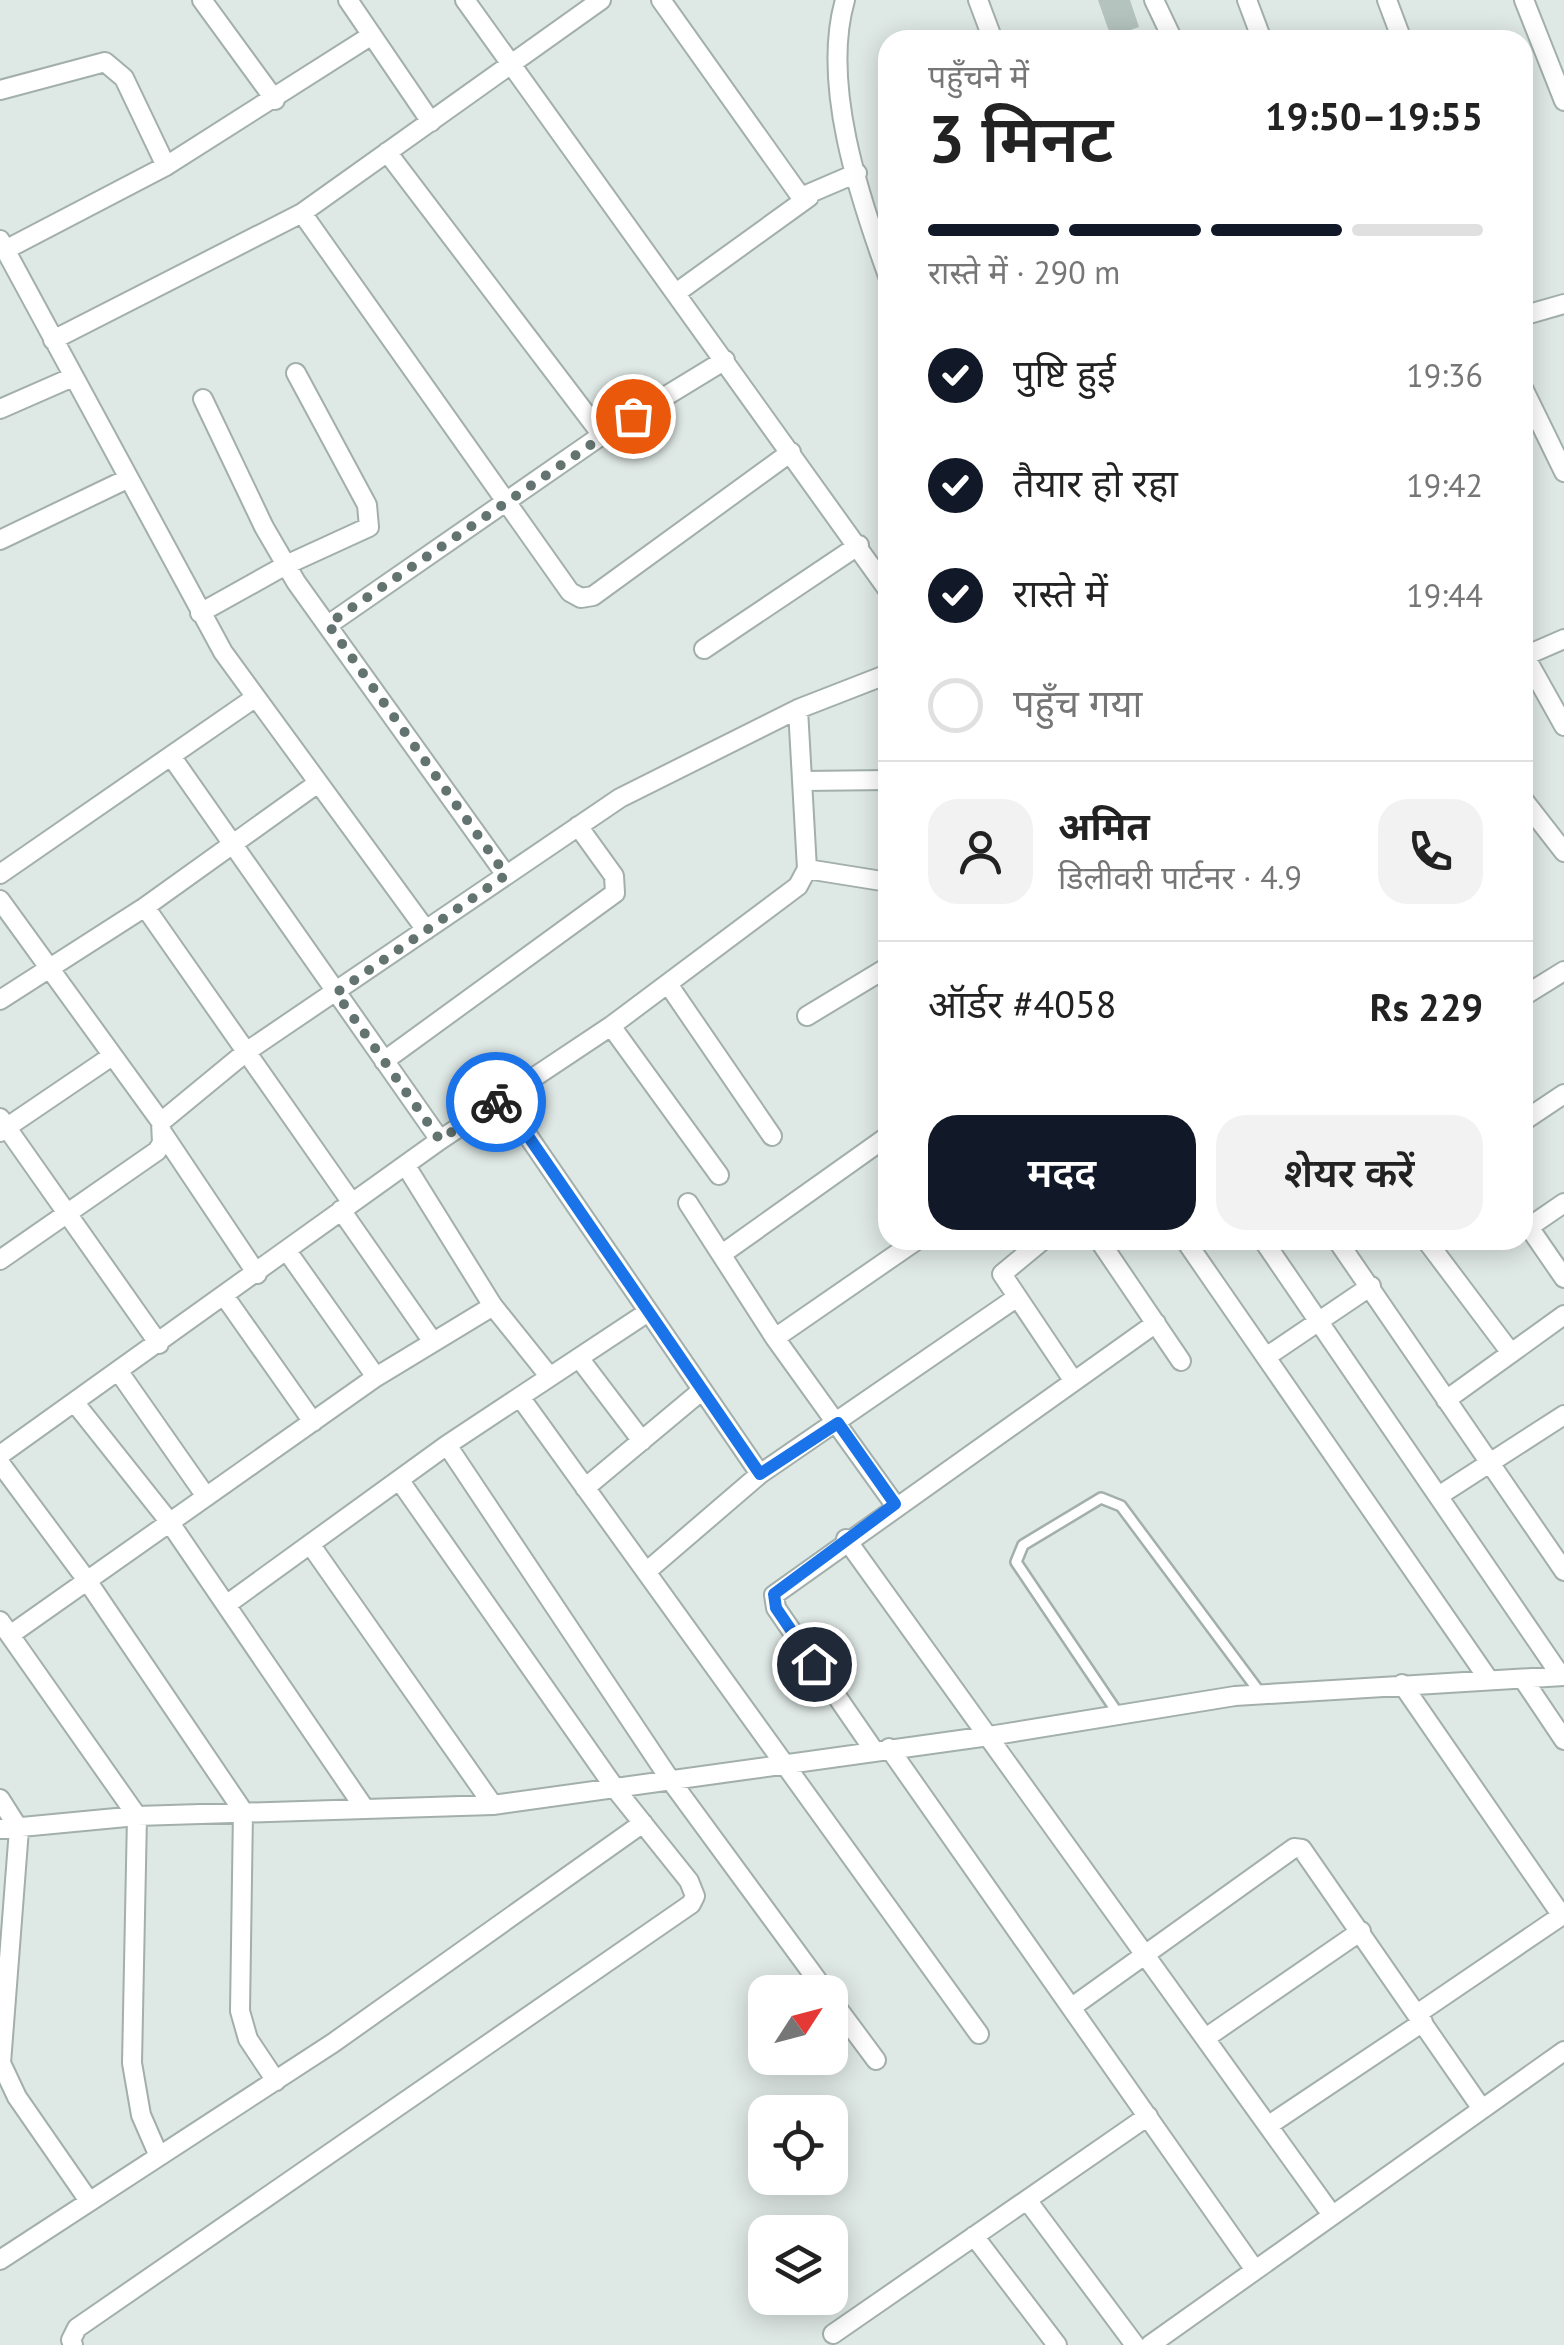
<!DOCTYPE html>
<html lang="hi">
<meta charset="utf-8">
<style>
:root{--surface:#fff;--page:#f2f2f2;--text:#222;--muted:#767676;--line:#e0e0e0;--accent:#111827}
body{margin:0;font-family:"PT Sans","Noto Sans Devanagari",sans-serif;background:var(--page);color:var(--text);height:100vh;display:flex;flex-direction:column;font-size:38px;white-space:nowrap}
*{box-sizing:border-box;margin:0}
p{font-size:32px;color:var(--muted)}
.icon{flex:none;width:55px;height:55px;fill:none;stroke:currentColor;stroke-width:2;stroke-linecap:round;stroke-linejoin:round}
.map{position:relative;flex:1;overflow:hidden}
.sheet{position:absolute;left:878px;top:30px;width:655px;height:1220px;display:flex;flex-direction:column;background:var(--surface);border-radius:30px;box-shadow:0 5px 25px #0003}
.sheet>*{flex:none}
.needle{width:65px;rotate:54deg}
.fabs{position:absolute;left:748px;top:1975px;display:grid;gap:20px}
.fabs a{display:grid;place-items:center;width:100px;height:100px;border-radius:20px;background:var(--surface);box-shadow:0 5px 25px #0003;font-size:50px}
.pin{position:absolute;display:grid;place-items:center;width:85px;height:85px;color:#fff;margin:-42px;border:5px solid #fff;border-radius:50%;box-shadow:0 2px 10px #0007}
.courier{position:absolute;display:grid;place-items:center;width:100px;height:100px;margin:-50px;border:8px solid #1a73e8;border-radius:50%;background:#fff;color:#222;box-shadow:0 2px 12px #0007}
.summary em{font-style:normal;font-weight:600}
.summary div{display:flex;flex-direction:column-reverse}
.summary{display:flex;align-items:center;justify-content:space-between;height:170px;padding:0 50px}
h1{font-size:65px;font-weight:600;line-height:75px}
.bar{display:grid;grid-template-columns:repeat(4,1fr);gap:15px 10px;align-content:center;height:120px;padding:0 50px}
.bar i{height:12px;border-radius:8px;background:var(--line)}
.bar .on{background:var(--accent)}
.bar p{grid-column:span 4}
.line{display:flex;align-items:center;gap:25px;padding:0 50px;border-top:2px solid var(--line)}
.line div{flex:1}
.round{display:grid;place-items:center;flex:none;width:105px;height:105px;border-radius:30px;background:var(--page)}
ol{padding:0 50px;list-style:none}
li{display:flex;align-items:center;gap:30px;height:110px}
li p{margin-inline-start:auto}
li .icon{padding:10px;border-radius:50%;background:var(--accent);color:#fff;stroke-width:4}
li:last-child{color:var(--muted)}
li i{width:55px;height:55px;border:5px solid var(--line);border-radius:50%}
.primary-button{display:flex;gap:20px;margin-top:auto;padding:20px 50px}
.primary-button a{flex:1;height:115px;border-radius:30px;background:var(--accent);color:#fff;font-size:40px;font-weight:600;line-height:115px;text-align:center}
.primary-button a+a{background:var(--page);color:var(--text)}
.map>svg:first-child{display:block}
.building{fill:#b4c3bd}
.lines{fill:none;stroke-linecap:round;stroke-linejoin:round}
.lane-casing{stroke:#a2afab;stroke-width:14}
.street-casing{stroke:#a2afab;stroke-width:22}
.lane{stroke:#fff;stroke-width:9}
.street{stroke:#fff;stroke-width:18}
.done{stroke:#637470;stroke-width:10;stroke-dasharray:0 18}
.route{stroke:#1a73e8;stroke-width:12}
</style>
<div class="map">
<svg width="1564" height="2345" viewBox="0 0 1564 2345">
<rect width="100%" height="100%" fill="#dee8e4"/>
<path class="building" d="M1098,0h32l9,27 -28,10z"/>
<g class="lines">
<g class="lane-casing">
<path id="lane" d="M1119,1715l-103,-153 7,-17 78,-47 20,8 140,188"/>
</g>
<g class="street-casing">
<path id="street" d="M202,0l73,100
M348,0l83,122
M465,0l423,590
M661,0l140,197 56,-24
M845,0c-24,83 14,196 43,276
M978,0l15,40
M1154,0l19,40
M1247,0l15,40
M1387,0l15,40
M1524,0l40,101
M0,90l105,-28 19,16 42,88
M387,152l215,283
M302,213l268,379 11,6 12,-2 198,-144
M0,240l223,412 203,278
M5,250l161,-84 206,-131
M676,293l133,-96
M1522,316l42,-12
M53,340l249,-127 299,-213
M1522,386l42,86
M203,399l61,128 32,55 210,293
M0,409l73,-32
M0,540l127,-61
M200,613l86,-48 83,-38 -2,-22 -71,-132
M328,625l274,-190 123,-75
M704,649l155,-104
M1522,651l42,75
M1525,656l39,-17
M171,756l269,384
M804,781l84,-1
M1522,798l42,54
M807,869l81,13
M0,874l256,-177
M0,900l161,222 85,-70 374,-254 178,-89 90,-35
M145,907l207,296
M668,984l104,152
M1522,997l42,-26
M0,1000l145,-93 173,-124
M807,1016l81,-49
M611,1026l108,149
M384,1061l231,-168 -1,-17 -36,-50
M502,1098l258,376
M0,1118l159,226
M1522,1122l42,-28
M0,1132l112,-76
M162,1132l95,142
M406,1166l87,140 57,71
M688,1203l87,135 120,167
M341,1210l92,132
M1522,1217l42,61
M1529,1227l35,-24
M1043,1240l-41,34 71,106
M1099,1240l82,121
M1185,1240l304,440
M1263,1240l298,436
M1337,1240l227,331
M1426,1240l85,113
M287,1251l89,126
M722,1254l166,-118
M0,1260l157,-109 5,-8 -1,-21
M225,1297l88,125
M775,1338l142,-98
M1266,1357l105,-71
M579,1358l63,83
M119,1372l86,123
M520,1397l459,637
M1446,1400l118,-85
M75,1403l93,117 197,289
M447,1445l224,336 155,211
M0,1455l440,-315 171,-114 187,-140 9,-17 -9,-160
M0,1463l86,116 157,232 -3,200 8,28 28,42
M585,1488l115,-96
M1440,1495l124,-80
M846,1539l486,676
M310,1544l183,261
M646,1572l114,-98 256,-176
M226,1605l221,-160 201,-133
M0,1621l137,195 -5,247 9,52 17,39
M10,1635l366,-258 117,-71
M1523,1679l41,61
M1402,1684l160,232
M889,1748l366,522
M873,1749l-97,-141 -2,-13 382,-272
M0,1799l19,30 -18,234 16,34 72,104
M0,1829l137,-13 356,-11 496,-69 246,-40 329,-20
M830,1998l46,62
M1072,2007l222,-159 8,1 180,260
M1417,2014l147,-100
M1207,2037l154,-106
M1269,2125l154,-103
M1027,2200l108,145
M974,2236l83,109
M0,2260l333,-217 310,-220
M833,2334l315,-218
M73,2345l-2,-5 6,-12 614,-424 4,-8 -6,-15 -72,-90 -217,-310
M1150,2345l414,-294"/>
</g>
<use href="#lane" class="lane"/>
<use href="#street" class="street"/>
</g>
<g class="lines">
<path class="done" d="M496,1102l-56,38 -104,-147 170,-118 -178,-251 305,-208"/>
<path class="route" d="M496,1102l6,-4 258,376 78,-51 57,81 -121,90 2,14 38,56"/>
</g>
</svg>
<div class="fabs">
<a><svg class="needle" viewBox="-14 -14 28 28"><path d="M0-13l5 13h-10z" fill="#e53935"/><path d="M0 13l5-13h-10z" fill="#767676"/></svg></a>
<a><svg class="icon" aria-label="locate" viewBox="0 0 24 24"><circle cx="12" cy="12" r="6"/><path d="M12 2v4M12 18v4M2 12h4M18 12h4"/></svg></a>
<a><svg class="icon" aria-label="layers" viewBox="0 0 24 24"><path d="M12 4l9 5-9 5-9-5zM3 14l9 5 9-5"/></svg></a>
</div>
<div class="pin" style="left:633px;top:416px;background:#ea580c"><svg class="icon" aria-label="bag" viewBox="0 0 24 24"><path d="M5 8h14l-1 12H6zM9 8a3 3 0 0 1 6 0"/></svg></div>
<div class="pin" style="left:814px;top:1664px;background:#1f2937"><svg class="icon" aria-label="home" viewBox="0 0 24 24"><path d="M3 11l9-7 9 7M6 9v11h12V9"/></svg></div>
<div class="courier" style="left:496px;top:1102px"><svg class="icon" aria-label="bike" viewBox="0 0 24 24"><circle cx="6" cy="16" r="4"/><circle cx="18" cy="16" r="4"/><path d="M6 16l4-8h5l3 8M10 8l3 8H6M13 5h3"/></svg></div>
<section class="sheet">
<div class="summary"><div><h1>3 मिनट</h1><p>पहुँचने में</p></div><em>19:50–19:55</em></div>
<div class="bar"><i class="on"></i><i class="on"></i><i class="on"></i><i></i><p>रास्ते में · 290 m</p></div>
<ol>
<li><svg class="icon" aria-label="check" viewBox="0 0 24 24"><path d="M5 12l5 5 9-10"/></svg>पुष्टि हुई<p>19:36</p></li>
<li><svg class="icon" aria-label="check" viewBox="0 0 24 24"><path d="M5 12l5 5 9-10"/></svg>तैयार हो रहा<p>19:42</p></li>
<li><svg class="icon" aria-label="check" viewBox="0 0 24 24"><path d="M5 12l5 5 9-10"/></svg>रास्ते में<p>19:44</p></li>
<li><i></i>पहुँच गया</li>
</ol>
<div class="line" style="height:180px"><a class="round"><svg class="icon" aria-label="person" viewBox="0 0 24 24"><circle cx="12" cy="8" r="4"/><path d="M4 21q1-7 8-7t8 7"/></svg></a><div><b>अमित</b><p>डिलीवरी पार्टनर · 4.9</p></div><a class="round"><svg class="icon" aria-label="phone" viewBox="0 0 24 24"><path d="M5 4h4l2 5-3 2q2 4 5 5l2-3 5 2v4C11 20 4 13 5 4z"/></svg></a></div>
<div class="line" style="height:130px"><div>ऑर्डर #4058</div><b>Rs 229</b></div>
<div class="primary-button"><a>मदद</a><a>शेयर करें</a></div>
</section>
</div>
